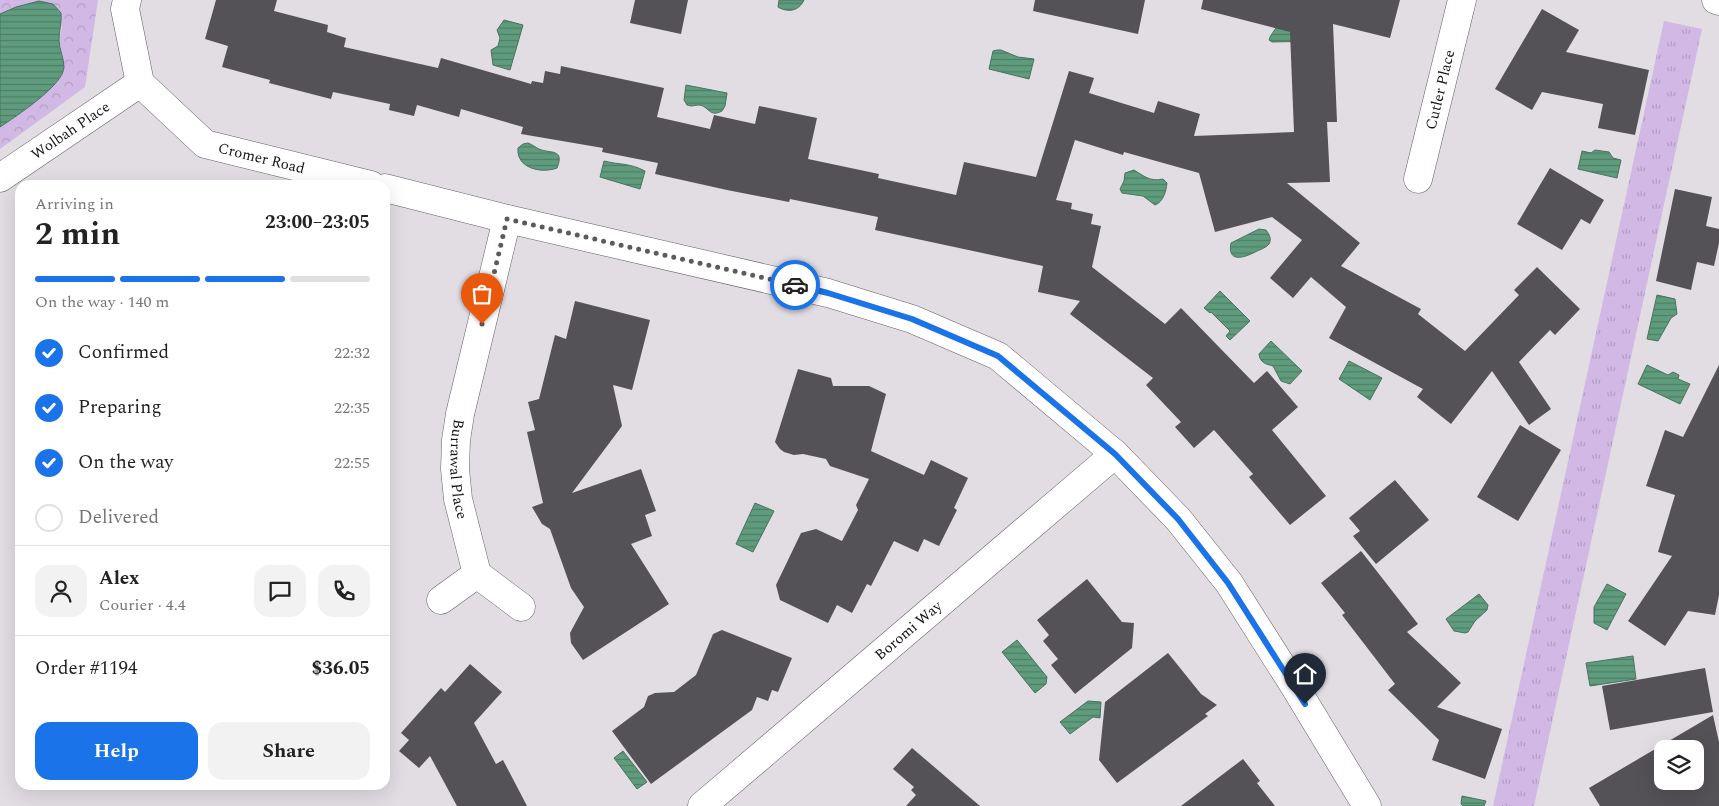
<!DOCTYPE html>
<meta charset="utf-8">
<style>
:root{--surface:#fff;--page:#f2f2f2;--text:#222;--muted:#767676;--line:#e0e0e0;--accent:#1a73e8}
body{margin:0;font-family:Spectral,serif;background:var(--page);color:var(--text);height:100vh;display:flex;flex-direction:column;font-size:19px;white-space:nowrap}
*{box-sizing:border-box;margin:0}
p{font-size:16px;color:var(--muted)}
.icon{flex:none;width:28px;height:28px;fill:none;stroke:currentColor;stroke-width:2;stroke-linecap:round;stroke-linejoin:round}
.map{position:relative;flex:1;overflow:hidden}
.panel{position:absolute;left:15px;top:180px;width:375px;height:610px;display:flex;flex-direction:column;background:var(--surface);border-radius:15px;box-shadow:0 5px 20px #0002}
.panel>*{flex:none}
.tools{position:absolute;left:1654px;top:740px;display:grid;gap:10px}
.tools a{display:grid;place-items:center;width:50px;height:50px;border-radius:10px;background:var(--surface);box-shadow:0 5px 20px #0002;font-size:25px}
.pin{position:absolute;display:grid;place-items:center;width:42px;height:42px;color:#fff;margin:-51px -21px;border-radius:50% 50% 50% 0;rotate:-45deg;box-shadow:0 0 5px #0007}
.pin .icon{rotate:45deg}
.courier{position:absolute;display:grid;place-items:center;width:50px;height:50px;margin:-25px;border:4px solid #1a73e8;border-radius:50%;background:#fff;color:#222;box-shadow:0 1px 6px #0007}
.head em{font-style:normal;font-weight:700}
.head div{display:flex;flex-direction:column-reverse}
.head{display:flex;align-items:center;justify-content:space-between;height:85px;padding:0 20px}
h1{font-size:32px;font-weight:700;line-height:38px}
.bar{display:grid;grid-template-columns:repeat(4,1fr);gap:8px 5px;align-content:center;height:60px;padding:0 20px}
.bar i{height:6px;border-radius:4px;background:var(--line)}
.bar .selected{background:var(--accent)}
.bar p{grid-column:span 4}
.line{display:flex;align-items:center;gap:12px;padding:0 20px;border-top:1px solid var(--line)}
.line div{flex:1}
.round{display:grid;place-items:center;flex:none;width:52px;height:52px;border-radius:15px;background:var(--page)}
ol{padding:0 20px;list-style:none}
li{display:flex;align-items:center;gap:15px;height:55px}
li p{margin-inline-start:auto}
li .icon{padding:5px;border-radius:50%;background:var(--accent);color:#fff;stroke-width:4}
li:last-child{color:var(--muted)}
li i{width:28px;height:28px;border:2px solid var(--line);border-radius:50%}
.action{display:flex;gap:10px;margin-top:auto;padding:10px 20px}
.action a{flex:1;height:58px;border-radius:15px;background:var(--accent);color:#fff;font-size:20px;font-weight:700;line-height:58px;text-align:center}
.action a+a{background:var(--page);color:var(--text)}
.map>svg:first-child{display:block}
.grass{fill:url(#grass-tufts)}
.forest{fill:url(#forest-crowns)}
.water{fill:url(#water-rules);stroke:#49735e}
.building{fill:#555257;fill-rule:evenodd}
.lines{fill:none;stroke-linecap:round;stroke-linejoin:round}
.street-casing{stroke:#636166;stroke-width:29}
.street{stroke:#fff;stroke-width:28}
.done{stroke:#5c5a5e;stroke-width:5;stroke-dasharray:0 9}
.route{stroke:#1a73e8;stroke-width:6}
.labels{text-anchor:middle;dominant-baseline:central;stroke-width:5;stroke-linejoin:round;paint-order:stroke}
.street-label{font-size:15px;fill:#151416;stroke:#eeebf0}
</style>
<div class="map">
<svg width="1719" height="806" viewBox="0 0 1719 806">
<defs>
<pattern id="grass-tufts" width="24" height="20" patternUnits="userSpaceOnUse" patternTransform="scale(1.25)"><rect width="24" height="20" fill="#d1b8e5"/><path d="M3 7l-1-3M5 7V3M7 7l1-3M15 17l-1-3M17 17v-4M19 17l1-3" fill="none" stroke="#b39dc4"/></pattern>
<pattern id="forest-crowns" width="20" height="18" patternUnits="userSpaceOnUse" patternTransform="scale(1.25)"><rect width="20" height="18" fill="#d1b8e5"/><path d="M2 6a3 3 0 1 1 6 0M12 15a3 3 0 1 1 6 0" fill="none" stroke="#b39dc4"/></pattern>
<pattern id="water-rules" width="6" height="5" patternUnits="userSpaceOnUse" patternTransform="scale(1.25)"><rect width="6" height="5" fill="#5f9c7d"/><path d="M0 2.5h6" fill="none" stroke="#4d7e65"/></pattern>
</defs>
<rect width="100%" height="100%" fill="#e1dde3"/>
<path class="grass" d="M1664,21l38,8 -168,777h-41z"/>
<path class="forest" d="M0,0h98l-13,87 -85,62v-22l64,-59 -5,-27 3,-14 -46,-20 -16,7z"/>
<path class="water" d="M779,0h25c-5,11 -16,13 -26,7z
M39,1l14,3 8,9c1,9 -2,18 -2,27 0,9 5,18 5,27 0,18 -49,50 -64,60v-113l16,-7z
M504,20l19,5 -13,45 -17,-5 -2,-15 7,-4 2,-8 -3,-8z
M1277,24l39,17 -44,1 -3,-2c1,-6 7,-9 8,-16z
M997,50h4l17,7 16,2 -5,20 -40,-10 4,-18z
M686,85l41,8 -2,13 -3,5c-13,7 -13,-5 -23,-6 -4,0 -7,2 -12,0l-3,-5z
M528,143c5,2 7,4 11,6 11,5 26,-1 18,19 -16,6 -41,0 -39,-20l5,-4z
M1595,150l14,2 4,6 8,2 -4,18 -39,-9 4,-18 9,2z
M604,161c16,4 26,2 41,10l-5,18 -40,-12z
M1134,170c10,6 16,12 29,9l4,4c-1,9 -4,19 -12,22l-12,-9 -21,-3 -2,-4 4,-8 1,-8z
M1259,229l7,1c3,4 6,9 3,14 -3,4 -10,6 -14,8 -11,6 -28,11 -24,-9z
M1220,291l30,30 -20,19 -4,-4 4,-5 -19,-19 -1,1 -6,-5z
M1657,295l18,4 2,15 -6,4 -13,23 -11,-2z
M1271,341l31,30 -12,13 -9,-3 -8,-15c-7,-2 -13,-3 -14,-12z
M1349,361l33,17 -12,22 -31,-21z
M1647,365l21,10 5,-3 6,3 -1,4 12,5 -10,20 -42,-20z
M755,503l19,8 -21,41 -17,-8z
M1607,584l19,10 -19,36 -13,-7v-16z
M1479,594l9,11 -1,5 -12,11 -7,11 -3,1 -11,-2 -8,-12z
M1017,640l30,37 -1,7 -11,9 -33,-41z
M1633,656l3,23 -46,7 -4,-23z
M1088,701l13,1 -1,16 -7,-1 -23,17 -10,-12z
M623,751l24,31 -10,7 -23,-31z
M1462,796l24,5 -2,5h-21l-2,-2z"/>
<path class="building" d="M216,0h61l-3,11 54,14 -1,7 19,6 -2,9 94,21 3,-10 90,26 1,-3 11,2 2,-12 15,3 1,-8 103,22 -7,29 53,12 4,-14 41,9 4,-18 58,12 -9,41 71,15 -1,4 78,17 8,-33 72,15 33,-106 25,7 -5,15 65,20 4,-12 42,13 -6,22 100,-4 -4,-100 -89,-23 2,-9h197l-10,38 -57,-14 4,98h-10l3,60 -43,1 73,60 -19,23 80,43 -3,5 47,37 54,-56 -5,-5 23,-23 43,42 -25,26 -5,-5 -31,32 32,47 -22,16 -37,-54 -41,53 -34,-27 6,-8 -94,-51 17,-31 -35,-30 -18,21 -23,-20 32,-38 -30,-23 -57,15 -16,-59 -75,-21 -1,3 -48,-15 -19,60 16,3 -1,6 22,5 -2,10 10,2 -9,41 73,57 16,-16 73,75 13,-12 31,36 -26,23 54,66 -36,29 -41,-48 4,-3 -39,-44 -20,18 -19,-21 6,-5 -35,-37 7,-7 -83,-64 10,-13 -42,-9 5,-26 -168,-36 3,-13 -88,-18 -1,3 -62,-12 -72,-16 3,-11 -56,-11 1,-4 -82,-14 2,-7 -62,-18 -2,8 -42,-12 -3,11 -25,-6 1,-6 -57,-12 -2,7 -62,-16 1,-3 -48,-13 6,-21 -23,-7z
M635,0h53l-7,34 -51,-11z
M1035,0h110l-7,34 -105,-23z
M1542,9l37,21 -13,22 83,18 -14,65 -37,-7 5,-24 -61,-12 -10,18 -37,-21z
M1550,168l54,32 -14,24 -9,-5 -19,31 -45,-26z
M1675,189l37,8 -6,29 13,3v14l-5,23 -17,-4 -6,28 -35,-9z
M575,301l75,19 -18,70 -19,-5 9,41 -50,67 69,-24 15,42 -11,4 7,21 -21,8 38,60 -86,56 -12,-17 -1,-10 14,-26 -13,-19 -21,-59 -8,-5 -10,-17 11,-4 -16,-71 8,-2 -7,-28 11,-3 16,-64 11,4z
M1719,365v230l-4,20 -27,-4 -23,35 -37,-25 44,-65 -14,-4 17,-57 -29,-9 19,-56 18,7z
M798,369l33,9 2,8h36l17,8 -15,57 53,24 7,-15 37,18 -14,30 3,2 -18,36 -15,-7 -6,13 -24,-11 -23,45 -4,-2 -15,29 -15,-8 -9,18 -48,-23 -4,-15 25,-52 15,-4 26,12 16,-31 -2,-5 13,-26 -39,-13 -4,-7 -23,-5 -9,1 -10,-3 -4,-3 -5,-7z
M1520,425l41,25 -43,71 -41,-24z
M1395,480l34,40 -53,44 -23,-28 7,-5 -11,-13z
M1361,551l57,73 -11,8 54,51 -24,24 65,22 -17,50 -53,-19 7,-20 -51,-50 7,-6 -53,-69 3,-2 -24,-30z
M1087,579l35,43 12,1 -2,25 -57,46 -24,-29 7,-6 -15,-18 6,-6 -12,-15z
M722,630l70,28 -14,34 -6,-2 -4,11 -11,-4 -5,13 -101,74 -39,-53 32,-24 4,-11 7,-3 19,-1 22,-17 17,-41z
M1168,653l33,41 16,11 -12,9 3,2 -91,67 -18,-23 6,-58z
M470,664l32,28 -28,31 22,41 7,-4 24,46h-70l-27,-50 -11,12 -20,-17 10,-11 -8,-7 40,-45 4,4z
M1705,668l8,44 -103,18 -8,-44z
M1713,715l6,27v64h-119l-11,-18zM1662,749h33v32h-33z
M912,748l68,58h-74l10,-11 -5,-5 3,-3 -21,-18z
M1243,759l17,22 -3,2 18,23h-94z"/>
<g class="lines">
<g class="street-casing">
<g id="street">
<path id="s1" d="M127,0l-2,9 15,74 65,61 166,41"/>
<path d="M1716,0l3,1"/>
<path id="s2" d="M0,178l140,-95"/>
<path id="s3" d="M1418,179l44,-179"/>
<path d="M385,188l122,31 321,74 84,26 86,37 117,98 63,65 51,64 66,104 72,119"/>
<path id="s4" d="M507,219l-47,195 -4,26 -1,29 3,30 19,75 44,33"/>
<path d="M441,600l36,-26"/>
<path id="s5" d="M702,806l413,-352"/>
</g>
</g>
<use href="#street" class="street"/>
</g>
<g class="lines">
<path class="done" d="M482,324l25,-105 288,66"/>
<path class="route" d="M795,285l33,8 84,26 86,37 117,98 63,65 50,64 77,121"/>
</g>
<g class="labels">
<g class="street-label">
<text stroke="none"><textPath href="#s3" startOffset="92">Cutler Place</textPath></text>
<text stroke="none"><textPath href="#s2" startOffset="85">Wolbah Place</textPath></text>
<text stroke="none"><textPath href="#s1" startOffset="232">Cromer Road</textPath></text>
<text stroke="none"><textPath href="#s4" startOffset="256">Burrawal Place</textPath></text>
<text stroke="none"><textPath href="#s5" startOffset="271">Boromi Way</textPath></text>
</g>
</g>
</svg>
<div class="tools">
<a><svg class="icon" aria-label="layers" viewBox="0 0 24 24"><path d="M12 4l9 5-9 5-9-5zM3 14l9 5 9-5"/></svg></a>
</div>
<div class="pin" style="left:482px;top:324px;background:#ea580c"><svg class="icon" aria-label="bag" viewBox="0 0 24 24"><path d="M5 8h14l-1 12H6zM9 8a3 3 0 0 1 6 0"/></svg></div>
<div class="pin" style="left:1305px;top:704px;background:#1f2937"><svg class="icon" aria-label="home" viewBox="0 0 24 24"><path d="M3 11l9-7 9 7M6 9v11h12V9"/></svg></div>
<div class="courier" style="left:795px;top:285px"><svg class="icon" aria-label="car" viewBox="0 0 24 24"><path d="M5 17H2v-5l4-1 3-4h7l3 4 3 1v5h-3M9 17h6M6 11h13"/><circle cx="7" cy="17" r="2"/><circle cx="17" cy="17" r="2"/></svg></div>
<section class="panel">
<div class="head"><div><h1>2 min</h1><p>Arriving in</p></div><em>23:00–23:05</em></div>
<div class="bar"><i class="selected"></i><i class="selected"></i><i class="selected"></i><i></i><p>On the way · 140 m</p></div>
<ol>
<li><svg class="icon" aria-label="check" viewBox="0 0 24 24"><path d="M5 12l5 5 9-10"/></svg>Confirmed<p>22:32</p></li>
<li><svg class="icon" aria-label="check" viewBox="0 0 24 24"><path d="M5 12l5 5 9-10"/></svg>Preparing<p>22:35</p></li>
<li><svg class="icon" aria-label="check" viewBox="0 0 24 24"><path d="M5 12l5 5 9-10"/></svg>On the way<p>22:55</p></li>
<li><i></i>Delivered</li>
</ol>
<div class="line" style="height:90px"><a class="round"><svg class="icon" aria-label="person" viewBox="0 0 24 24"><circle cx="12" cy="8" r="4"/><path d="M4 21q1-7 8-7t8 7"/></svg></a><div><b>Alex</b><p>Courier · 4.4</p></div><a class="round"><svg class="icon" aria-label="chat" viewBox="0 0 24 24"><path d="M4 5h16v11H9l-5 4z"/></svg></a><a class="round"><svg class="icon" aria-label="phone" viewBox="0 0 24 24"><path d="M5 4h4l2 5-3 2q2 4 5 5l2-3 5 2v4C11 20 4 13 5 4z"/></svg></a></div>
<div class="line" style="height:65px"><div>Order #1194</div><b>$36.05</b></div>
<div class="action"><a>Help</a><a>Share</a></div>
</section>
</div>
